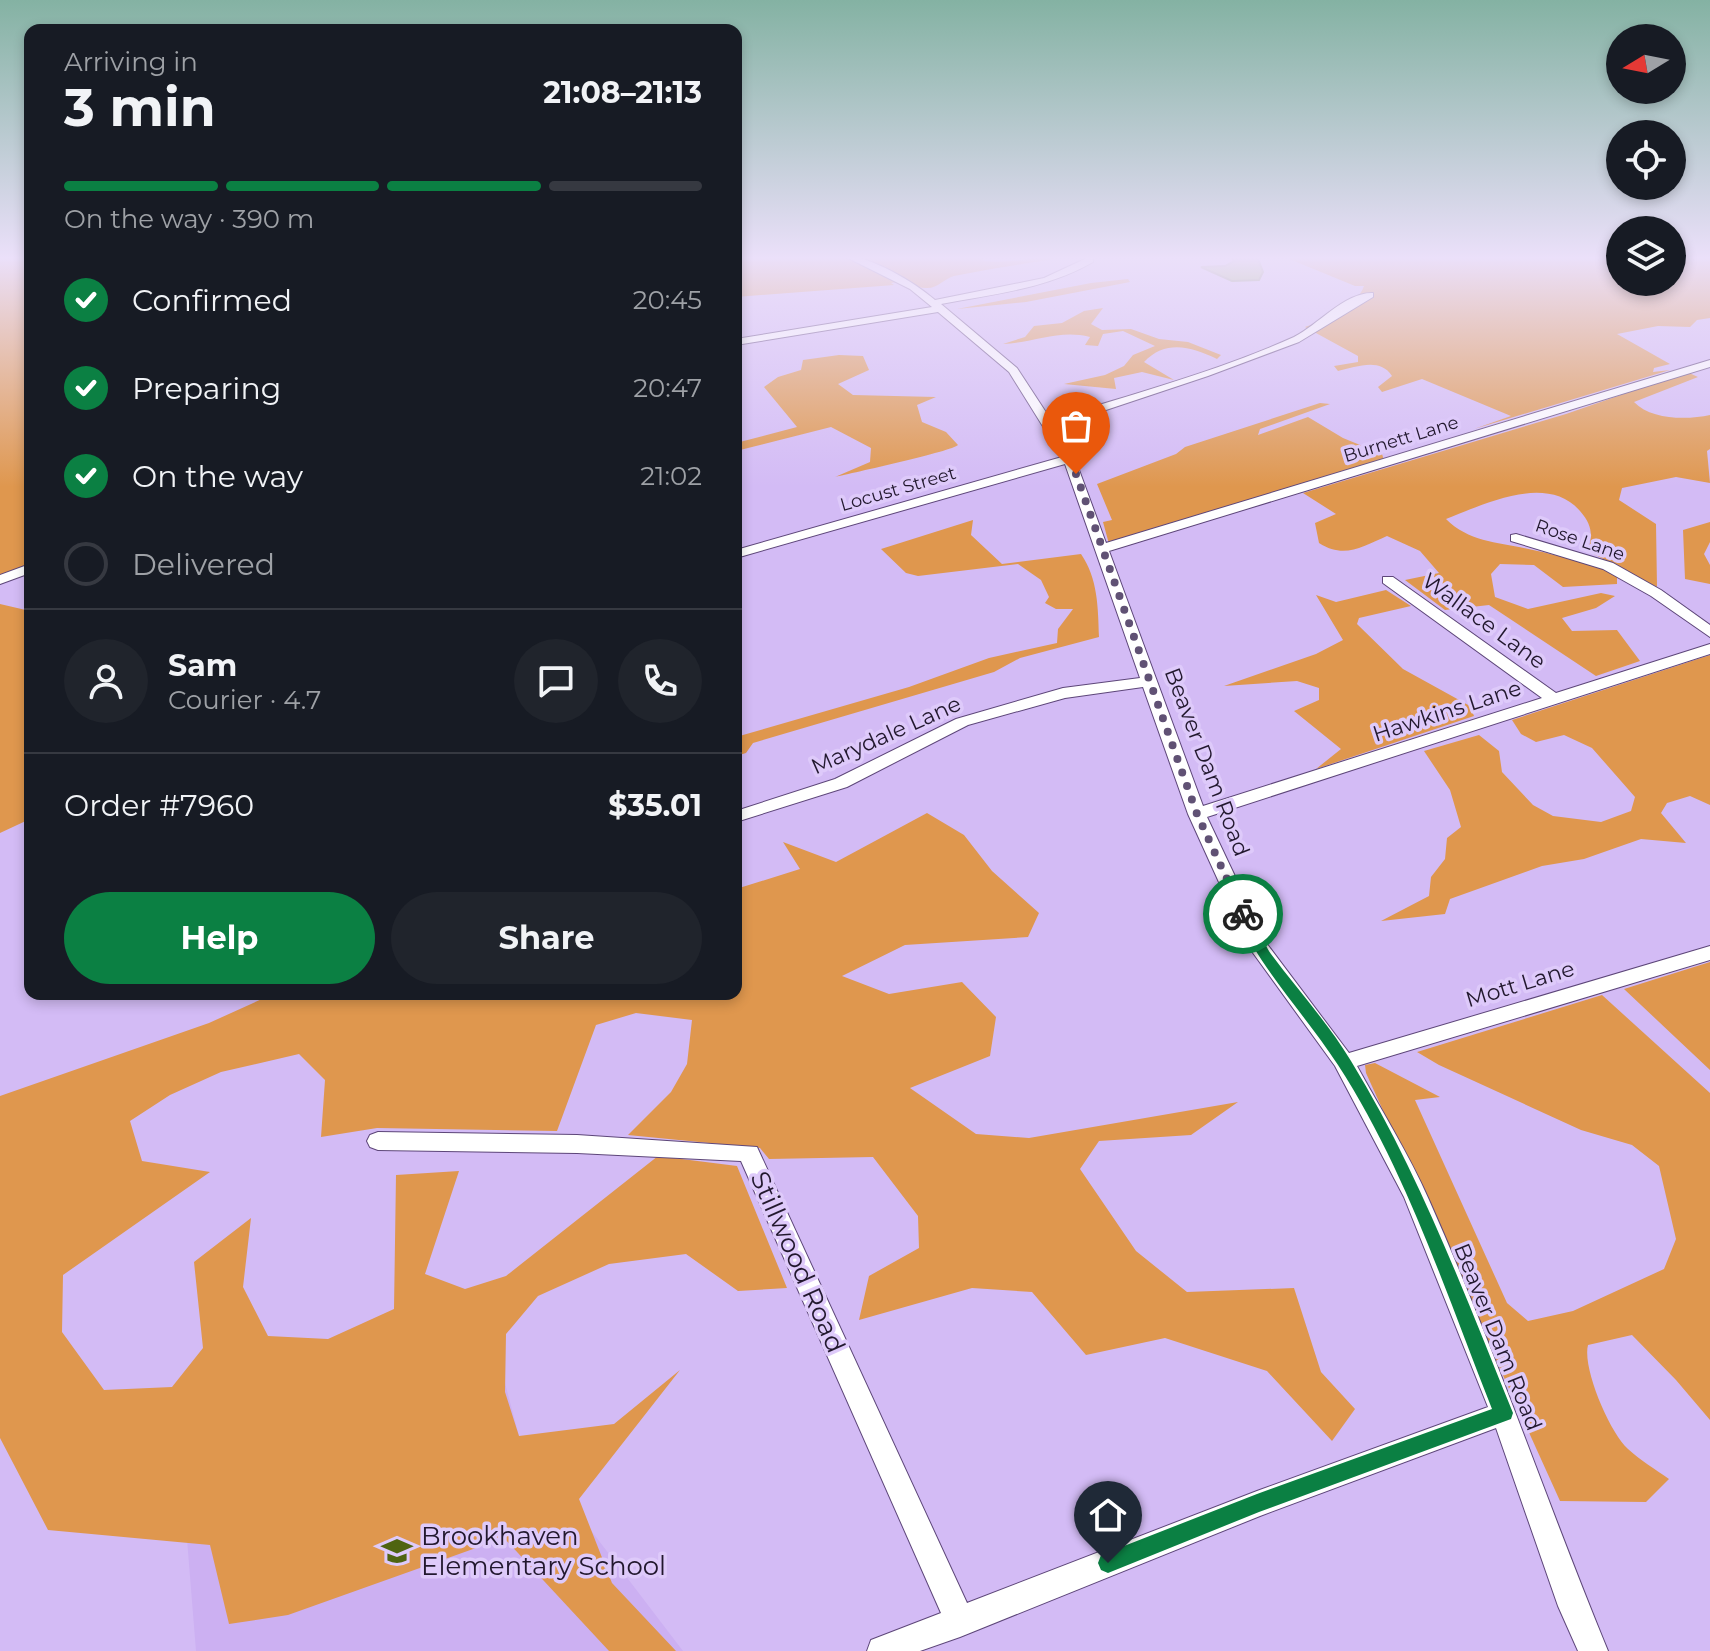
<!DOCTYPE html>
<meta charset="utf-8">
<style>
:root{--surface:#171b24;--page:#20242c;--text:#f1f3f6;--muted:#9ea1a6;--line:#363941;--accent:#0b8043}
body{margin:0;font-family:Montserrat,sans-serif;background:var(--page);color:var(--text);height:100vh;display:flex;flex-direction:column;font-size:30px;white-space:nowrap}
*{box-sizing:border-box;margin:0}
p{font-size:26px;color:var(--muted)}
.icon{flex:none;width:44px;height:44px;fill:none;stroke:currentColor;stroke-width:2;stroke-linecap:round;stroke-linejoin:round}
.map{position:relative;flex:1;overflow:hidden}
.details{position:absolute;left:24px;top:24px;width:718px;height:976px;display:flex;flex-direction:column;background:var(--surface);border-radius:16px;box-shadow:0 4px 12px #0003}
.details>*{flex:none}
.needle{width:52px;rotate:260deg}
.buttons{position:absolute;left:1606px;top:24px;display:grid;gap:16px}
.buttons a{display:grid;place-items:center;width:80px;height:80px;border-radius:50%;background:var(--surface);box-shadow:0 4px 12px #0003;font-size:40px}
.pin{position:absolute;display:grid;place-items:center;width:68px;height:68px;color:#fff;margin:-82px -34px;border-radius:50% 50% 50% 0;rotate:-45deg;box-shadow:0 0 8px #0007}
.pin .icon{rotate:45deg}
.courier{position:absolute;display:grid;place-items:center;width:80px;height:80px;margin:-40px;border:6px solid #0b8043;border-radius:50%;background:#fff;color:#222;box-shadow:0 2px 10px #0007}
.overview em{font-style:normal;font-weight:700}
.overview div{display:flex;flex-direction:column-reverse}
.overview{display:flex;align-items:center;justify-content:space-between;height:136px;padding:0 40px}
h1{font-size:52px;font-weight:700;line-height:60px}
.bar{display:grid;grid-template-columns:repeat(4,1fr);gap:12px 8px;align-content:center;height:96px;padding:0 40px}
.bar i{height:10px;border-radius:6px;background:var(--line)}
.bar .selected{background:var(--accent)}
.bar p{grid-column:span 4}
.line{display:flex;align-items:center;gap:20px;padding:0 40px;border-top:2px solid var(--line)}
.line div{flex:1}
.round{display:grid;place-items:center;flex:none;width:84px;height:84px;border-radius:42px;background:var(--page)}
ol{padding:0 40px;list-style:none}
li{display:flex;align-items:center;gap:24px;height:88px}
li p{margin-inline-start:auto}
li .icon{padding:8px;border-radius:50%;background:var(--accent);color:#fff;stroke-width:4}
li:last-child{color:var(--muted)}
li i{width:44px;height:44px;border:4px solid var(--line);border-radius:50%}
.primary-button{display:flex;gap:16px;margin-top:auto;padding:16px 40px}
.primary-button a{flex:1;height:92px;border-radius:48px;background:var(--accent);color:#fff;font-size:32px;font-weight:700;line-height:92px;text-align:center}
.primary-button a+a{background:var(--page);color:var(--text)}
.map>svg:first-child{display:block}
.built{fill:#ccb0f2}
.green{fill:#df974e}
.water{fill:#8eae3c;stroke:#6e8138;stroke-width:2}
.lines{fill:none;stroke-linecap:round;stroke-linejoin:round}
.minor-casing{stroke:#5d4679;stroke-width:2}
.minor{fill:#fff;fill-rule:evenodd}
.route{fill:#0b8043}
.done{stroke:#605174;stroke-width:8;stroke-dasharray:0 14.4}
.labels{text-anchor:middle;dominant-baseline:central;stroke-width:7;stroke-linejoin:round;paint-order:stroke}
.far-street-label{font-size:18px;fill:#22182e;stroke:#decafa}
.street-label{font-size:22px;fill:#22182e;stroke:#decafa}
.near-street-label{font-size:26px;fill:#22182e;stroke:#decafa}
.near-poi-label{font-size:26px;fill:#22182e;stroke:#decafa;text-anchor:start}
</style>
<div class="map">
<svg width="1710" height="1651" viewBox="0 0 1710 1651">
<rect width="100%" height="100%" fill="#d3bbf5"/>
<path class="built" d="M492,1334l27,102 164,215h-487l-16,-199z"/>
<path class="green" d="M0,256h30v312l-30,12z
M736,256h244l4,5c29,3 57,-5 86,-5 -38,7 -78,12 -116,20 -10,3 -17,13 -28,12 -14,0 -17,-9 -35,-5l3,2 -158,12z
M1282,256h338v26h52v-26h38v62l-13,2 -7,7 -32,-1 -41,8 53,30 -16,4 -1,4 17,-2 -196,59 37,-13 -89,-37 -40,13 -4,-5 14,-11c-12,-19 -36,-9 -54,-5l-4,-5 24,-4v-6l-53,-29c19,-6 52,-20 59,-41h-9z
M1128,279l2,3 -104,20 -69,7 134,-26z
M1103,308l-12,16 11,6 29,-1 28,10 29,3 33,13 -4,4c-25,-12 -51,-20 -73,3l30,18 -32,-8 -28,6 2,11 -52,-5 41,-9 19,-9 9,-11 22,-9 -32,-15 -20,3 -5,12 -13,-1 5,-8c-31,-8 -57,6 -87,7l22,-7 9,-11 28,-3 22,-12z
M839,355l24,1 6,14 -31,14 15,11 83,2 -19,8 5,17 24,10 12,13c-5,6 -106,28 -123,32l35,-15 1,-14 -40,-21 -95,24v-8l61,-16 -33,-40 14,-10 23,-7 2,-10z
M1687,372l11,5 -64,25c17,18 53,18 76,13v34l-3,2 3,32 -34,-6 -54,11 -3,12 37,24 1,63 -69,-36c5,-17 4,-26 -8,-40 -33,-38 -96,-7 -134,8 24,24 54,23 87,31 28,6 57,14 84,24v10l-54,3 -29,-22 -34,-1 -9,10 4,23 33,12 73,-16 14,3 -19,12 -34,10 10,13 45,-1 23,31 -44,15 -107,-71 -44,5 -40,-30 34,-7 -19,-22 -33,-15c-25,11 -43,23 -68,7l-4,-20 21,-9 -33,-21 263,-79z
M1320,403l10,1 -70,25 -2,6 50,-18 35,21 39,16 2,6 -275,84 -6,-22 9,-2 -15,-36 79,-30 9,-7z
M973,520l-2,15 31,29 79,-10c17,25 17,53 18,83l-79,21 -26,14 -241,71 -7,10 -10,3v-19l173,-50 80,-29 68,-15 1,-14 15,-20h-17l-11,-6 4,-6 -8,-17 -23,-16 -100,12 -12,-3 -25,-24z
M1710,522v20l-6,12 6,11v19l-25,-5 -2,-49z
M1386,590l25,16 -52,12 -2,6 46,45 67,37 4,10 -158,53 25,-20 -47,-38 25,-11v-12l-22,-7 -73,5 92,-32 27,-14 -27,-45 20,7z
M0,604l30,7v208l-30,14z
M1710,655v150l-20,-9 -23,7 -6,10 25,30 -45,-4 -57,20 -42,7 -92,33 -5,15 -64,7 48,-25 2,-19 14,-18 2,-21 14,-11 -11,-37 -26,-39 55,-16 20,16 3,21 31,33 20,11 48,6 30,-11 4,-14 -43,-49 -28,-13 -28,7 -15,-8 -9,-14z
M927,813l37,22 28,36 47,42 -11,24 -123,8 -63,31 47,18 73,-12 34,35 -6,39 -80,32 66,46 53,4 209,-36 -47,33 -92,6 -19,28 56,82 51,41 107,-4 27,84 34,37 -23,32 -65,-70 -102,-33 -79,17 -54,-63 -60,-4 -113,32 10,-44 50,-28 -1,-32 -45,-59 -104,2 -9,-11 -132,-13 43,-43 16,-28 5,-44 -56,-7 -40,12 -39,106 -180,-3 -56,9 4,-57 -26,-26 -78,18 -51,23 -40,26 12,40 68,11 -147,103 -1,57 42,58 68,-3 31,-39 -9,-86 57,-44 -8,69 25,49 60,3 66,-30 2,-134 63,-4 -34,103 40,15 41,-13 152,-120 79,10 50,122 -49,3 -52,-37 -77,10 -71,32 -32,38 -1,58 14,44 95,-12 66,-54 -101,129 33,84 64,68h-67l-105,-113 -216,77 -59,9 -19,-79 -162,-15 -48,-92v-342l209,-73 64,-29h463v-105l64,-20 -17,-27 53,20z
M1710,962v108l-86,-81z
M1602,995l108,98v327l-34,-40 -44,-45 -44,10c-6,23 22,88 40,104 12,11 27,20 41,30l-23,23 -86,-1 -194,-428 -1,-8 10,-2 65,34 -25,3 92,203 21,18 45,-10 91,-42 12,-30 -17,-73 -27,-21 -51,-15 -142,-65 -22,-13z"/>
<path class="water" d="M1230,256h27l6,16 -4,8 -27,1 -31,-14 24,-1 9,-5z"/>
<g class="lines">
<g class="minor-casing">
<path id="minor" d="M844,256c27,0 70,26 91,44l109,-22 43,-20h6v4c-46,27 -100,32 -152,42l76,64 34,52c81,-26 165,-48 243,-83 24,-12 51,-45 79,-44v4l-74,45 -91,34 -153,51 20,32 31,84 604,-183v7l-601,184 94,255 339,-108 -159,-115v-6h10l163,116 154,-49v10l-503,163 60,127 82,109 361,-107v14l-353,106c24,44 52,88 72,134 66,148 117,301 179,451h-30l-20,-45 -62,-178 -236,88 -300,121 -40,14h-53l4,-11 70,-27 -200,-452 -164,-8 -199,-3 -8,-3 -3,-6 3,-6 8,-3 199,3 180,12 210,456 290,-112 231,-84 -84,-210 -69,-131 -87,-120 -60,-132 -45,-127 -78,11 -97,27 -121,62 -111,35v-11l99,-32 121,-60 107,-31 77,-10 -75,-214 -329,94v-8l326,-93 -53,-85 -71,-60 -202,33v-6l196,-32 -22,-18z
M1516,534l97,29 48,27 49,35v12l-59,-41 -48,-27 -92,-28v-6z
M30,564v9l-30,11v-9z"/>
</g>
<use href="#minor" class="minor"/>
</g>
<linearGradient id="sky" x2="0" y2="1"><stop stop-color="#84b2a3"/><stop offset="0.53" stop-color="#ebe0fa"/><stop offset="1" stop-color="#ebe0fa" stop-opacity="0"/></linearGradient>
<rect width="1710" height="487" fill="url(#sky)"/>
<path class="route" d="M1243,909c13,5 19,33 28,45 26,35 57,69 80,107 68,111 113,232 162,352l-2,6 -252,93 -151,61 -7,-3 -3,-7 3,-8 156,-61 235,-85c-46,-116 -86,-239 -154,-344 -34,-52 -77,-95 -102,-151z"/>
<g class="lines">
<path class="done" d="M1076,474l121,340 46,100"/>
</g>
<defs>
<g id="school-bare" transform="scale(2.4)"><path d="M0-5L7-2L0 1L-7-2ZM-4 1L0 2.5L4 1V4Q0 6-4 4Z" fill="#4f6411" stroke="#decafa" stroke-width="2.5" paint-order="stroke"/></g>
</defs>
<g fill-rule="evenodd">
<use href="#school-bare" x="397" y="1551"/>
</g>
<g class="labels">
<g class="far-street-label">
<text transform="translate(1401 439) rotate(-17)">Burnett Lane</text>
<text transform="translate(898 489) rotate(-16)">Locust Street</text>
<text transform="translate(1580 540) rotate(19)">Rose Lane</text>
</g>
<g class="street-label">
<text transform="translate(1484 621) rotate(36)">Wallace Lane</text>
<text transform="translate(1447 711) rotate(-18)">Hawkins Lane</text>
<text transform="translate(886 735) rotate(-24)">Marydale Lane</text>
<text transform="translate(1207 762) rotate(69)">Beaver Dam Road</text>
<text transform="translate(1520 984) rotate(-17)">Mott Lane</text>
<text transform="translate(1498 1337) rotate(68)">Beaver Dam Road</text>
</g>
<g class="near-street-label">
<text transform="translate(798 1262) rotate(66)">Stillwood Road</text>
</g>
<g class="near-poi-label">
<text x="421" y="1536">Brookhaven<tspan x="421" dy="30">Elementary School</tspan></text>
</g>
</g>
</svg>
<div class="buttons">
<a><svg class="needle" viewBox="-14 -14 28 28"><path d="M0-13l5 13h-10z" fill="#e53935"/><path d="M0 13l5-13h-10z" fill="#9ea1a6"/></svg></a>
<a><svg class="icon" aria-label="locate" viewBox="0 0 24 24"><circle cx="12" cy="12" r="6"/><path d="M12 2v4M12 18v4M2 12h4M18 12h4"/></svg></a>
<a><svg class="icon" aria-label="layers" viewBox="0 0 24 24"><path d="M12 4l9 5-9 5-9-5zM3 14l9 5 9-5"/></svg></a>
</div>
<div class="pin" style="left:1076px;top:474px;background:#ea580c"><svg class="icon" aria-label="bag" viewBox="0 0 24 24"><path d="M5 8h14l-1 12H6zM9 8a3 3 0 0 1 6 0"/></svg></div>
<div class="pin" style="left:1108px;top:1563px;background:#1f2937"><svg class="icon" aria-label="home" viewBox="0 0 24 24"><path d="M3 11l9-7 9 7M6 9v11h12V9"/></svg></div>
<div class="courier" style="left:1243px;top:914px"><svg class="icon" aria-label="bike" viewBox="0 0 24 24"><circle cx="6" cy="16" r="4"/><circle cx="18" cy="16" r="4"/><path d="M6 16l4-8h5l3 8M10 8l3 8H6M13 5h3"/></svg></div>
<section class="details">
<div class="overview"><div><h1>3 min</h1><p>Arriving in</p></div><em>21:08–21:13</em></div>
<div class="bar"><i class="selected"></i><i class="selected"></i><i class="selected"></i><i></i><p>On the way · 390 m</p></div>
<ol>
<li><svg class="icon" aria-label="check" viewBox="0 0 24 24"><path d="M5 12l5 5 9-10"/></svg>Confirmed<p>20:45</p></li>
<li><svg class="icon" aria-label="check" viewBox="0 0 24 24"><path d="M5 12l5 5 9-10"/></svg>Preparing<p>20:47</p></li>
<li><svg class="icon" aria-label="check" viewBox="0 0 24 24"><path d="M5 12l5 5 9-10"/></svg>On the way<p>21:02</p></li>
<li><i></i>Delivered</li>
</ol>
<div class="line" style="height:144px"><a class="round"><svg class="icon" aria-label="person" viewBox="0 0 24 24"><circle cx="12" cy="8" r="4"/><path d="M4 21q1-7 8-7t8 7"/></svg></a><div><b>Sam</b><p>Courier · 4.7</p></div><a class="round"><svg class="icon" aria-label="chat" viewBox="0 0 24 24"><path d="M4 5h16v11H9l-5 4z"/></svg></a><a class="round"><svg class="icon" aria-label="phone" viewBox="0 0 24 24"><path d="M5 4h4l2 5-3 2q2 4 5 5l2-3 5 2v4C11 20 4 13 5 4z"/></svg></a></div>
<div class="line" style="height:104px"><div>Order #7960</div><b>$35.01</b></div>
<div class="primary-button"><a>Help</a><a>Share</a></div>
</section>
</div>
